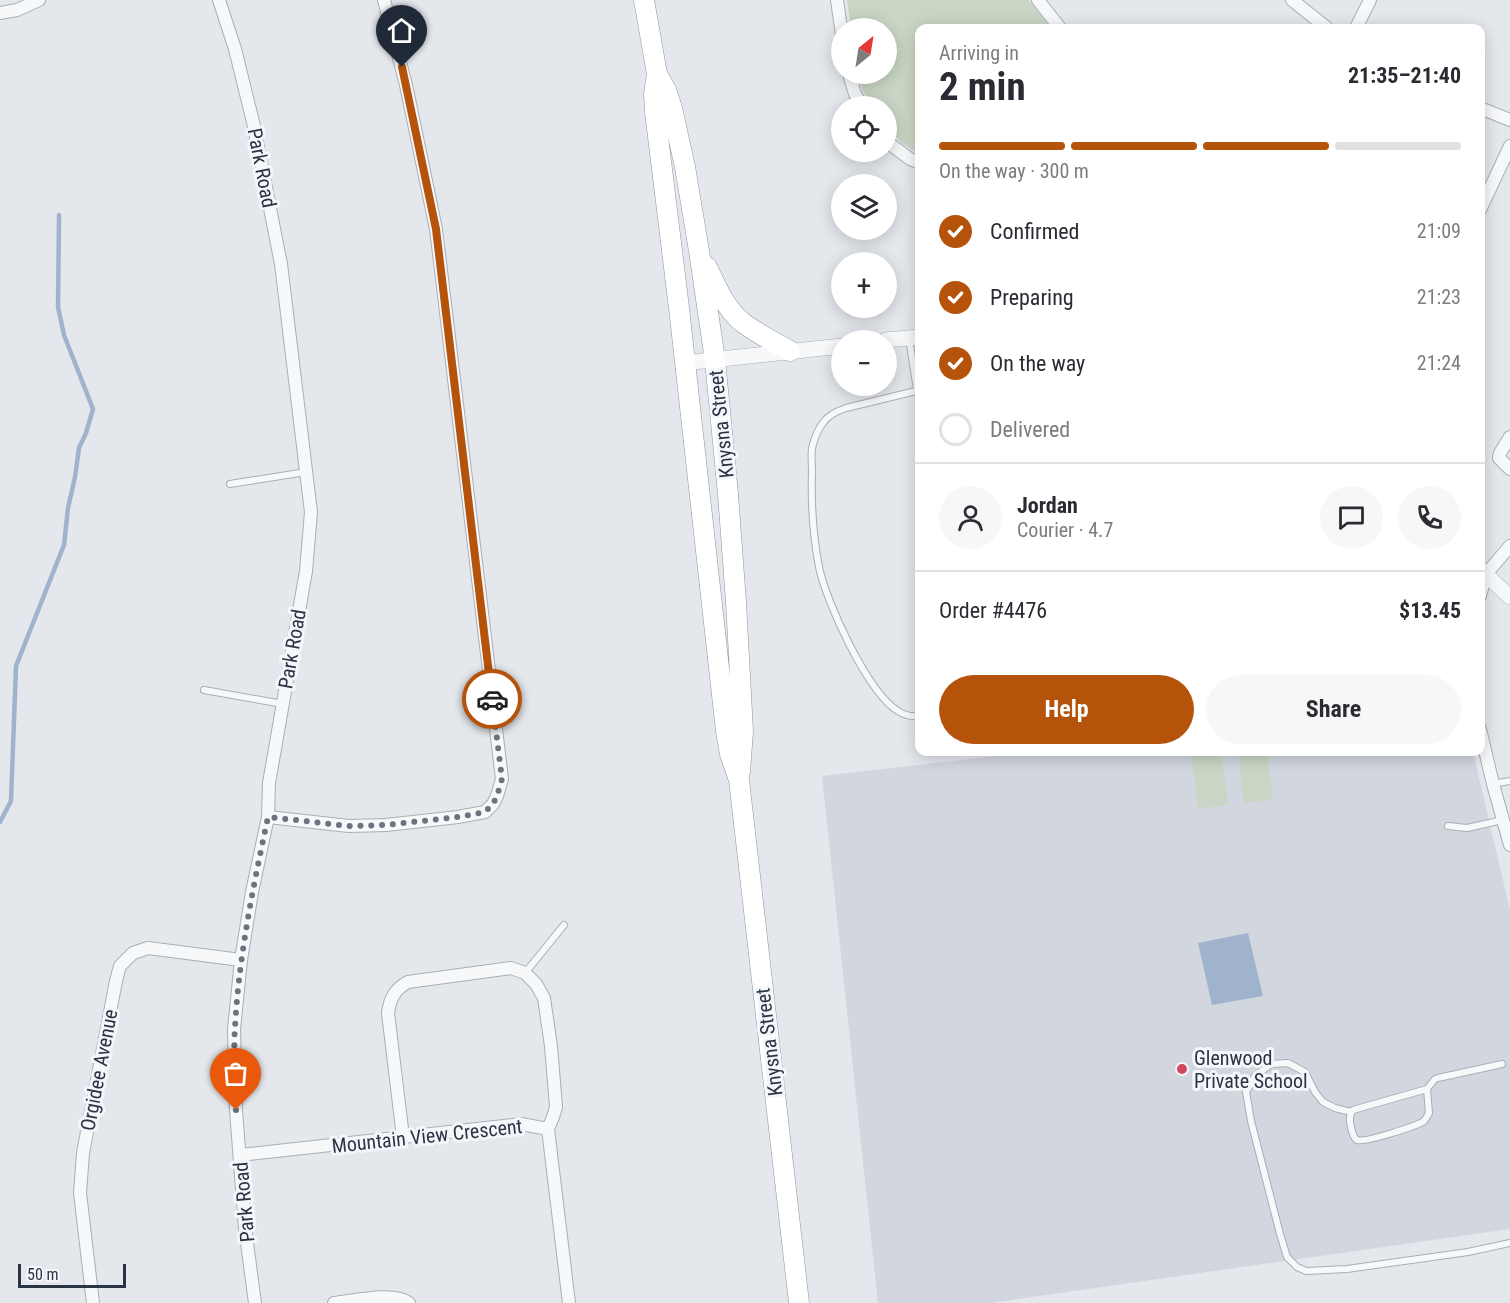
<!DOCTYPE html>
<meta charset="utf-8">
<style>
:root{--surface:#fff;--page:#f7f7f7;--text:#2b2b33;--muted:#7c7c81;--line:#e1e1e2;--accent:#b45309}
body{margin:0;font-family:"Roboto Condensed",sans-serif;background:var(--page);color:var(--text);height:100vh;display:flex;flex-direction:column;font-size:22px;white-space:nowrap}
*{box-sizing:border-box;margin:0}
p{font-size:20px;color:var(--muted)}
.icon{flex:none;width:33px;height:33px;fill:none;stroke:currentColor;stroke-width:2;stroke-linecap:round;stroke-linejoin:round}
.map{position:relative;flex:1;overflow:hidden}
.details{position:absolute;left:915px;top:24px;width:570px;height:732px;display:flex;flex-direction:column;background:var(--surface);border-radius:12px;box-shadow:0 3px 15px #0003}
.details>*{flex:none}
.needle{width:39px;rotate:30deg}
.buttons{position:absolute;left:831px;top:18px;display:grid;gap:12px}
.buttons a{display:grid;place-items:center;width:66px;height:66px;border-radius:50%;background:var(--surface);box-shadow:0 3px 15px #0003;font-size:30px}
.scale{position:absolute;left:18px;bottom:15px;width:108px;box-sizing:border-box;padding-left:6px;border:3px solid #2b3445;border-top:0;font-size:16px;line-height:21px;white-space:nowrap;color:#2b3445;-webkit-text-stroke:4px #f4f6f9;paint-order:stroke}
.pin{position:absolute;display:grid;place-items:center;width:51px;height:51px;color:#fff;margin:-62px -26px;border-radius:50% 50% 50% 0;rotate:-45deg;box-shadow:0 0 6px #0007}
.pin .icon{rotate:45deg}
.courier{position:absolute;display:grid;place-items:center;width:60px;height:60px;margin:-30px;border:4px solid #b45309;border-radius:50%;background:#fff;color:#222;box-shadow:0 2px 8px #0007}
.summary em{font-style:normal;font-weight:700}
.summary div{display:flex;flex-direction:column-reverse}
.summary{display:flex;align-items:center;justify-content:space-between;height:102px;padding:0 24px}
h1{font-size:39px;font-weight:700;line-height:45px}
.bar{display:grid;grid-template-columns:repeat(4,1fr);gap:9px 6px;align-content:center;height:72px;padding:0 24px}
.bar i{height:8px;border-radius:4px;background:var(--line)}
.bar .active{background:var(--accent)}
.bar p{grid-column:span 4}
.line{display:flex;align-items:center;gap:15px;padding:0 24px;border-top:2px solid var(--line)}
.line div{flex:1}
.round{display:grid;place-items:center;flex:none;width:63px;height:63px;border-radius:32px;background:var(--page)}
ol{padding:0 24px;list-style:none}
li{display:flex;align-items:center;gap:18px;height:66px}
li p{margin-inline-start:auto}
li .icon{padding:6px;border-radius:50%;background:var(--accent);color:#fff;stroke-width:4}
li:last-child{color:var(--muted)}
li i{width:33px;height:33px;border:3px solid var(--line);border-radius:50%}
.action{display:flex;gap:12px;margin-top:auto;padding:12px 24px}
.action a{flex:1;height:69px;border-radius:36px;background:var(--accent);color:#fff;font-size:24px;font-weight:700;line-height:69px;text-align:center}
.action a+a{background:var(--page);color:var(--text)}
.map>svg:first-child{display:block}
.built{fill:#d2d6de}
.green{fill:#c9d6c5}
.water{fill:#9fb4cc}
.lines{fill:none;stroke-linecap:round;stroke-linejoin:round}
.stream{stroke:#9fb4cc;stroke-width:4.5}
.service-casing{stroke:#a9aeb7;stroke-width:8}
.minor-casing{stroke:#a9aeb7;stroke-width:14}
.tertiary-casing{stroke:#a9aeb7;stroke-width:16}
.trunk-casing{stroke:#8b94a3;stroke-width:21}
.service{stroke:#f7f8fa;stroke-width:6}
.minor{stroke:#f7f8fa;stroke-width:12}
.tertiary{stroke:#f7f8fa;stroke-width:15}
.trunk{stroke:#fff;stroke-width:20}
.done{stroke:#6c737f;stroke-width:6;stroke-dasharray:0 10.8}
.route{stroke:#b45309;stroke-width:8}
.poi-dot{fill:#d1495b;stroke:#f4f6f9;stroke-width:2}
.labels{text-anchor:middle;dominant-baseline:central;stroke-width:6;stroke-linejoin:round;paint-order:stroke}
.street-label{font-size:20px;fill:#2b3445;stroke:#f4f6f9}
.poi-label{font-size:20px;fill:#2b3445;stroke:#f4f6f9;text-anchor:start}
</style>
<div class="map">
<svg width="1510" height="1303" viewBox="0 0 1510 1303">
<rect width="100%" height="100%" fill="#e4e7ec"/>
<path class="built" d="M1030,752h443l37,158v319l-520,74h-112l-56,-527z"/>
<path class="green" d="M847,0h182l22,28h-131l-1,126 -17,-11 -15,-16 -1,-21h-14l-9,-15 -6,-17h29v-46h-35z
M1191,752h30l7,53 -30,4z
M1238,752h29l6,47 -29,4z"/>
<path class="water" d="M1248,933l15,63 -51,9 -14,-62z"/>
<g class="lines">
<path class="stream" d="M0,822l11,-21 5,-135 48,-121 4,-37 7,-31 4,-29 7,-15 7,-24 -29,-74 -6,-28 1,-92"/>
<g class="service-casing">
<path id="service" d="M909,338l8,52
M920,390l-74,18c-9,3 -18,7 -23,15 -5,6 -9,17 -11,25 -1,7 0,16 0,23 -1,32 1,65 7,96 7,35 49,126 79,144 6,4 14,6 22,5
M230,484l76,-12
M204,690l79,14
M1493,784l17,-3
M1448,826l19,2 36,-8
M525,973l39,-48
M1427,1089l2,24c-2,3 -2,5 -5,8 -7,5 -60,22 -67,19 -4,-2 -5,-9 -6,-13 -2,-7 -2,-12 2,-17l74,-21 8,-10 3,-1 64,-14
M1351,1112l-16,-4 -12,-6 -8,-10 -10,-20 -17,-9 -17,1 -16,12 -9,16 5,29 29,113 7,23 10,10 9,4 41,-2 121,-17 42,-9"/>
</g>
<g class="minor-casing">
<path id="minor" d="M219,0l16,49 18,73 28,142 30,248 -5,59 -37,212 -1,34 -16,75 -11,68 -7,69 2,81 9,118 10,75
M837,0l5,35
M1038,0l22,28
M1292,0l35,28
M0,13l17,-3 22,-10
M1356,28l14,-28
M849,74l6,20 7,12
M1480,108l30,12
M886,141l24,18 10,4
M1480,210l30,-64
M1510,437l-10,16 -1,5 11,11
M1480,596l6,-22 24,-28
M1480,729l13,55 17,61
M268,817l81,9 37,-1 72,-8 27,-5 8,-8 4,-8 5,-17 -66,-550 -30,-144 -22,-85
M403,1137l-15,-124c2,-15 7,-24 20,-31l103,-14 14,5 11,11 8,14 7,48 5,61 -3,10 -5,12
M240,1155l281,-31 27,5 21,174
M93,1303l-13,-110 3,-40 33,-172 4,-15 13,-13 15,-5 93,12
M334,1303c19,-2 60,-12 75,0"/>
</g>
<g class="tertiary-casing">
<path id="tertiary" d="M886,340l34,-3
M684,363l158,-17
M1480,569l30,28"/>
</g>
<g class="trunk-casing">
<path id="trunk" d="M644,0l13,74 -3,20 1,18 24,196 47,423 4,23 9,26 60,523
M657,74l9,16 6,18 13,59 14,84 16,109 13,134 8,108 7,129 -3,41
M707,267c9,19 18,41 35,55 14,11 32,20 48,29"/>
</g>
<use href="#service" class="service"/>
<use href="#minor" class="minor"/>
<use href="#tertiary" class="tertiary"/>
<use href="#trunk" class="trunk"/>
</g>
<g class="lines">
<path class="done" d="M236,1110c0,-27 -3,-56 -1,-83 4,-71 18,-140 33,-210l81,9 37,-1 72,-8 27,-5 8,-8 4,-8 5,-17 -10,-80"/>
<path class="route" d="M402,67l34,162 56,470"/>
</g>
<circle class="poi-dot" cx="1182" cy="1069" r="6"/>
<g class="labels">
<g class="street-label">
<text transform="translate(262 168) rotate(79)">Park Road</text>
<text transform="translate(721 424) rotate(-96)">Knysna Street</text>
<text transform="translate(292 649) rotate(-80)">Park Road</text>
<text transform="translate(769 1042) rotate(-97)">Knysna Street</text>
<text transform="translate(99 1070) rotate(-79)">Orgidee Avenue</text>
<text transform="translate(427 1136) rotate(-6)">Mountain View Crescent</text>
<text transform="translate(244 1202) rotate(-95)">Park Road</text>
</g>
<g class="poi-label">
<text x="1194" y="1058">Glenwood<tspan x="1194" dy="23">Private School</tspan></text>
</g>
</g>
</svg>
<div class="buttons">
<a><svg class="needle" viewBox="-14 -14 28 28"><path d="M0-13l5 13h-10z" fill="#e53935"/><path d="M0 13l5-13h-10z" fill="#7c7c81"/></svg></a>
<a><svg class="icon" aria-label="locate" viewBox="0 0 24 24"><circle cx="12" cy="12" r="6"/><path d="M12 2v4M12 18v4M2 12h4M18 12h4"/></svg></a>
<a><svg class="icon" aria-label="layers" viewBox="0 0 24 24"><path d="M12 4l9 5-9 5-9-5zM3 14l9 5 9-5"/></svg></a>
<a>+</a>
<a>−</a>
</div>
<div class="scale">50 m</div>
<div class="pin" style="left:236px;top:1110px;background:#ea580c"><svg class="icon" aria-label="bag" viewBox="0 0 24 24"><path d="M5 8h14l-1 12H6zM9 8a3 3 0 0 1 6 0"/></svg></div>
<div class="pin" style="left:402px;top:67px;background:#1f2937"><svg class="icon" aria-label="home" viewBox="0 0 24 24"><path d="M3 11l9-7 9 7M6 9v11h12V9"/></svg></div>
<div class="courier" style="left:492px;top:699px"><svg class="icon" aria-label="car" viewBox="0 0 24 24"><path d="M5 17H2v-5l4-1 3-4h7l3 4 3 1v5h-3M9 17h6M6 11h13"/><circle cx="7" cy="17" r="2"/><circle cx="17" cy="17" r="2"/></svg></div>
<section class="details">
<div class="summary"><div><h1>2 min</h1><p>Arriving in</p></div><em>21:35–21:40</em></div>
<div class="bar"><i class="active"></i><i class="active"></i><i class="active"></i><i></i><p>On the way · 300 m</p></div>
<ol>
<li><svg class="icon" aria-label="check" viewBox="0 0 24 24"><path d="M5 12l5 5 9-10"/></svg>Confirmed<p>21:09</p></li>
<li><svg class="icon" aria-label="check" viewBox="0 0 24 24"><path d="M5 12l5 5 9-10"/></svg>Preparing<p>21:23</p></li>
<li><svg class="icon" aria-label="check" viewBox="0 0 24 24"><path d="M5 12l5 5 9-10"/></svg>On the way<p>21:24</p></li>
<li><i></i>Delivered</li>
</ol>
<div class="line" style="height:108px"><a class="round"><svg class="icon" aria-label="person" viewBox="0 0 24 24"><circle cx="12" cy="8" r="4"/><path d="M4 21q1-7 8-7t8 7"/></svg></a><div><b>Jordan</b><p>Courier · 4.7</p></div><a class="round"><svg class="icon" aria-label="chat" viewBox="0 0 24 24"><path d="M4 5h16v11H9l-5 4z"/></svg></a><a class="round"><svg class="icon" aria-label="phone" viewBox="0 0 24 24"><path d="M5 4h4l2 5-3 2q2 4 5 5l2-3 5 2v4C11 20 4 13 5 4z"/></svg></a></div>
<div class="line" style="height:78px"><div>Order #4476</div><b>$13.45</b></div>
<div class="action"><a>Help</a><a>Share</a></div>
</section>
</div>
